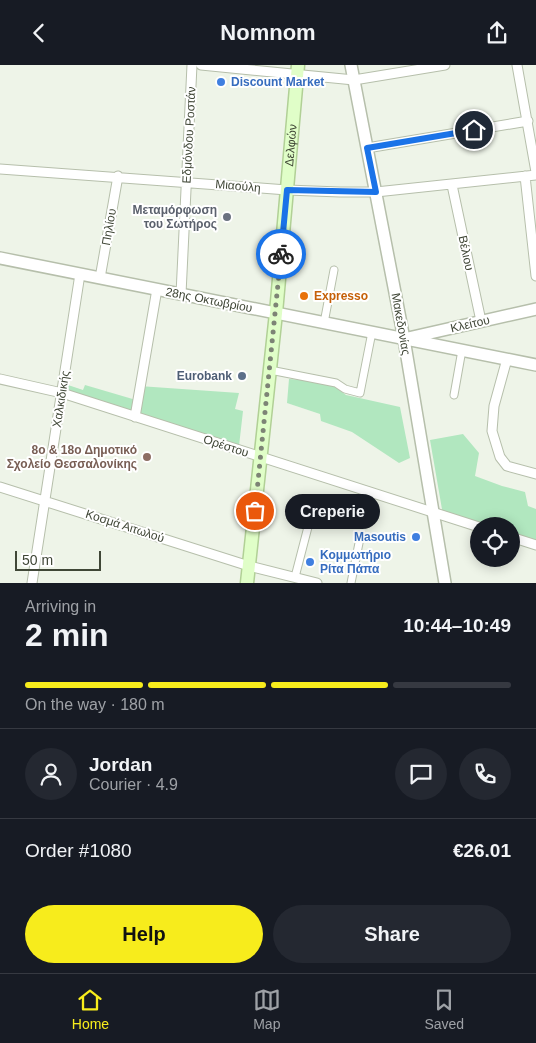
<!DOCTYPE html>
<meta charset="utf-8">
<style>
:root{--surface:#171b24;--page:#242831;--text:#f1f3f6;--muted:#9ea1a6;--line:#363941;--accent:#f7ec1c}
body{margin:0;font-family:Helvetica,sans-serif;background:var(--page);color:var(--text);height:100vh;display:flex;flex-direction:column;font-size:19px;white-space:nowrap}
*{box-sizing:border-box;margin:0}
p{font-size:16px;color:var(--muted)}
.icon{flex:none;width:28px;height:28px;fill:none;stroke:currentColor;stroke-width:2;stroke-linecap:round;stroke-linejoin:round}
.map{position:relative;height:518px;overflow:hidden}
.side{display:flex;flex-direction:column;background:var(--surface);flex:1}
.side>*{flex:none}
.fabs{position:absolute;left:470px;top:452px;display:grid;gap:10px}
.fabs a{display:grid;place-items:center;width:50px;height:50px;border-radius:50%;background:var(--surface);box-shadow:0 2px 12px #0003;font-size:25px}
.scale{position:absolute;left:15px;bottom:12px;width:86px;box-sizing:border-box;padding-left:5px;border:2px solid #404737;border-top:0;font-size:14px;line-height:18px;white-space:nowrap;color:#404737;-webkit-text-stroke:4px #fff;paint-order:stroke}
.pin{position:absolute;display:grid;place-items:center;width:42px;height:42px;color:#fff;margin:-21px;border:2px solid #fff;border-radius:50%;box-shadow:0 1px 5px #0007}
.courier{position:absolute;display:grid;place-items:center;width:50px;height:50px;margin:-25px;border:4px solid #1a73e8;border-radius:50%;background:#fff;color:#222;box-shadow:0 1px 6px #0007}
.bubble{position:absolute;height:35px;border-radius:18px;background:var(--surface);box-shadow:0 2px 12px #0003;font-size:16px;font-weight:700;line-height:35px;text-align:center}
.head em{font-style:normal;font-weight:700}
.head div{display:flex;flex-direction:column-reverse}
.head{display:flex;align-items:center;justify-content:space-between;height:85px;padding:0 25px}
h1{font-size:32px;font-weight:700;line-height:38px}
.bar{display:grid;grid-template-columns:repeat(4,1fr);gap:8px 5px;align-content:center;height:60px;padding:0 25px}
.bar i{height:6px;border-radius:4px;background:var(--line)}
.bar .current{background:var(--accent)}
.bar p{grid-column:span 4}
.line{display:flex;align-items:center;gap:12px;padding:0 25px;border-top:1px solid var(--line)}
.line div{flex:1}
.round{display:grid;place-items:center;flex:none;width:52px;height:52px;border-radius:26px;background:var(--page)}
.action{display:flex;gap:10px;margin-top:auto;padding:10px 25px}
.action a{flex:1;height:58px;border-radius:30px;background:var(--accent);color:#111;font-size:20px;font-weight:700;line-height:58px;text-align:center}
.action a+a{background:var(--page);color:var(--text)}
header{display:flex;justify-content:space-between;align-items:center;height:65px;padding:0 25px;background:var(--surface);font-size:22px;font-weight:700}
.tabs{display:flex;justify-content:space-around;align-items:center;height:70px;border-top:1px solid var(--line);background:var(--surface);font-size:14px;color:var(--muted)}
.tabs a{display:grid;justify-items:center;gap:2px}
.tabs .current{color:var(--accent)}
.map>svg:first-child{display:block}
.green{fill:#b1e7bf}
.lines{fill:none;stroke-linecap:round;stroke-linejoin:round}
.pedestrian-casing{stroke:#b6bfab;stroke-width:9}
.minor-casing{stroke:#b6bfab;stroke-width:11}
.tertiary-casing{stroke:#b6bfab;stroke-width:14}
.secondary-casing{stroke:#b1d096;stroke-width:15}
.pedestrian{stroke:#fff;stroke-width:7}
.minor{stroke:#fff;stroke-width:9}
.tertiary{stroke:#fff;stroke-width:11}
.secondary{stroke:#e0fec8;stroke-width:12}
.done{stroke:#7d8475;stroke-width:5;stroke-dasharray:0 9}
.route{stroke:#1a73e8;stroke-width:6}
.shop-dot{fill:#3f7fe0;stroke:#fff;stroke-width:2}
.worship-dot{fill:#6b7280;stroke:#fff;stroke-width:2}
.food-dot{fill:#e8710a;stroke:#fff;stroke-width:2}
.service-dot{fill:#5c6f8a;stroke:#fff;stroke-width:2}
.education-dot{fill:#8d6e63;stroke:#fff;stroke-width:2}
.labels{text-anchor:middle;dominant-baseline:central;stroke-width:4;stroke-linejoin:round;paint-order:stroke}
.shop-label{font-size:12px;font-weight:bold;fill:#366cbe;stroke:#fff;text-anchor:start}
.street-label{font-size:12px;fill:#404737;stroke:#fff}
.worship-label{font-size:12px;font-weight:bold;fill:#5b616d;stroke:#fff;text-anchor:end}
.food-label{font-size:12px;font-weight:bold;fill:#c56008;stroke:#fff;text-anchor:start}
.service-label{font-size:12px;font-weight:bold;fill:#4e5e75;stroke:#fff;text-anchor:end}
.education-label{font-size:12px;font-weight:bold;fill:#785e54;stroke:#fff;text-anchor:end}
</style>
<header><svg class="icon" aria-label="back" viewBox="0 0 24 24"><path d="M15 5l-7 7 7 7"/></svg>Nomnom<svg class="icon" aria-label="share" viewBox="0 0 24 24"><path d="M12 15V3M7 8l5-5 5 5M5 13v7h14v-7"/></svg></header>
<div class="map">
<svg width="536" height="518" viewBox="0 0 536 518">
<rect width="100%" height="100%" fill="#eef4e8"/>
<path class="green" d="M289,314l27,2 18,5 12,9 54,12 10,51 -11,5 -47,-31 -31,-11 -1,-7 -33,-11z
M65,319l18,6 2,-5 51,15 3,-14 100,7 -4,16 8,2 -4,35 -176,-56z
M463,369l16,19 -4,23 27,10 23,6 3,14 8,3v34l-25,-8v-9h-31l-37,-11 -13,-75z"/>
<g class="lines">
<g class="pedestrian-casing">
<path id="pedestrian" d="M324,258l10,-53
M270,305l66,13 9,6 15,4 12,-61
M454,330l8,-45
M295,512l13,-50
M351,518l9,-45"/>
</g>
<g class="minor-casing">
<path id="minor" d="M201,0l153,15 91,-15
M517,0l19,107
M367,83l161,-27
M0,104l287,21 53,2h36l160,-17
M525,111l11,100
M452,120l29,136
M100,213l18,-102
M181,229l11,-229
M507,294l-13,47 -2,25 8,26 7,9 29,8
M0,314l62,14 417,134
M135,352l22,-128
M0,422l249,79 68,17
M511,472l25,8
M32,518l48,-309"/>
</g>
<g class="tertiary-casing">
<path id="tertiary" d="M351,0l53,274 41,244
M0,193l536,107
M408,273l128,-29"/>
</g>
<g class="secondary-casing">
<g id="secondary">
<path id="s1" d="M247,518l29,-270 22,-248"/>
</g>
</g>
<use href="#pedestrian" class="pedestrian"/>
<use href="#minor" class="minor"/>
<use href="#tertiary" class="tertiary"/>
<use href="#secondary" class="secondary"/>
</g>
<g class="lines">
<path class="done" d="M255,446l26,-257"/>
<path class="route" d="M281,189l6,-64 89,2 -9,-44 107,-18"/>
</g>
<g class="shop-dot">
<circle cx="221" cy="17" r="5"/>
<circle cx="416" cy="472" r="5"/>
<circle cx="310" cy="497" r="5"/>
</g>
<circle class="worship-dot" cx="227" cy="152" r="5"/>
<circle class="food-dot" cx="304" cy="231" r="5"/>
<circle class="service-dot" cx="242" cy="311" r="5"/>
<circle class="education-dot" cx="147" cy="392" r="5"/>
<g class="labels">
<g class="shop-label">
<text x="231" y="17">Discount Market</text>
<text x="406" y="472" text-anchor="end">Masoutis</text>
<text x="320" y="490">Κομμωτήριο<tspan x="320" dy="14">Ρίτα Πάπα</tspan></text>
</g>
<g class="street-label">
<text transform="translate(189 70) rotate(-87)">Εδμόνδου Ροστάν</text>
<text stroke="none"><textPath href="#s1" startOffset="440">Δελφών</textPath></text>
<text transform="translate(238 121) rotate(5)">Μιαούλη</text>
<text transform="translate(109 162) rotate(-80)">Πηλίου</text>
<text transform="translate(466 188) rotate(78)">Βέλιου</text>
<text transform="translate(209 235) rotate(11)">28ης Οκτωβρίου</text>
<text transform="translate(401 259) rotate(80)">Μακεδονίας</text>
<text transform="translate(470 259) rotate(-13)">Κλείτου</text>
<text transform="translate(61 334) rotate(-81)">Χαλκιδικής</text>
<text transform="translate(226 381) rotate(18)">Ορέστου</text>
<text transform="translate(125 461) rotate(18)">Κοσμά Αιτωλού</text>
</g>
<g class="worship-label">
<text x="217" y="145">Μεταμόρφωση<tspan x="217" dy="14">του Σωτήρος</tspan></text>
</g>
<g class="food-label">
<text x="314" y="231">Expresso</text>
</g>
<g class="service-label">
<text x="232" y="311">Eurobank</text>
</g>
<g class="education-label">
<text x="137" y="385">8ο &amp; 18ο Δημοτικό<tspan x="137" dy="14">Σχολείο Θεσσαλονίκης</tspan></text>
</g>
</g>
</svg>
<div class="fabs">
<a><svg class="icon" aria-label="locate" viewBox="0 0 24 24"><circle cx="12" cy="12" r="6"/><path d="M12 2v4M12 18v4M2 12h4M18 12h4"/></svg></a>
</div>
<div class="scale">50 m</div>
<div class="pin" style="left:255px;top:446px;background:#ea580c"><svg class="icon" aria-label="bag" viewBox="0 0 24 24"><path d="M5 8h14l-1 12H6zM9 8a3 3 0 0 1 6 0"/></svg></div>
<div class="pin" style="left:474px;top:65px;background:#1f2937"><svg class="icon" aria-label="home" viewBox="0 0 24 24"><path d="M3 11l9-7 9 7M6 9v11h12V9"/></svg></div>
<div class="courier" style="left:281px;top:189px"><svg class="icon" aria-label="bike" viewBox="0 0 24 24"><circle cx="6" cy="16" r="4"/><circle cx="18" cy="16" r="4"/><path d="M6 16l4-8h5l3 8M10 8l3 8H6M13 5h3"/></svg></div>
<div class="bubble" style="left:285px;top:429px;width:95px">Creperie</div>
</div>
<section class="side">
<div class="head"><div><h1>2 min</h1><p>Arriving in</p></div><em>10:44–10:49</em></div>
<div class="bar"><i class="current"></i><i class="current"></i><i class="current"></i><i></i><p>On the way · 180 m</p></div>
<div class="line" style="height:90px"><a class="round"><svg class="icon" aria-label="person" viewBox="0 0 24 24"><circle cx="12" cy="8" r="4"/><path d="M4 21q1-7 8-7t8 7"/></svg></a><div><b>Jordan</b><p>Courier · 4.9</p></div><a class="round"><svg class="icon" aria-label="chat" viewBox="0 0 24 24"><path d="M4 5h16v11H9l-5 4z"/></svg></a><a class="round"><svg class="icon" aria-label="phone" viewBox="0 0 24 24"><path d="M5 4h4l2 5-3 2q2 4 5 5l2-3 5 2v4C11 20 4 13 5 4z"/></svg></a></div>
<div class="line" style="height:65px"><div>Order #1080</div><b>€26.01</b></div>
<div class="action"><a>Help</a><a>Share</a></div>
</section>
<nav class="tabs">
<a class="current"><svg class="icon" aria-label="home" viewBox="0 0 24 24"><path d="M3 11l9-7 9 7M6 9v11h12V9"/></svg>Home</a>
<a><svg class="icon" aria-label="map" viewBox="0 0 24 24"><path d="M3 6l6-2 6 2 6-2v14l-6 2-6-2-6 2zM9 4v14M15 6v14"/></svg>Map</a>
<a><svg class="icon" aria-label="saved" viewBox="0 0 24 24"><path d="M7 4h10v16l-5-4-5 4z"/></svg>Saved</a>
</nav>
